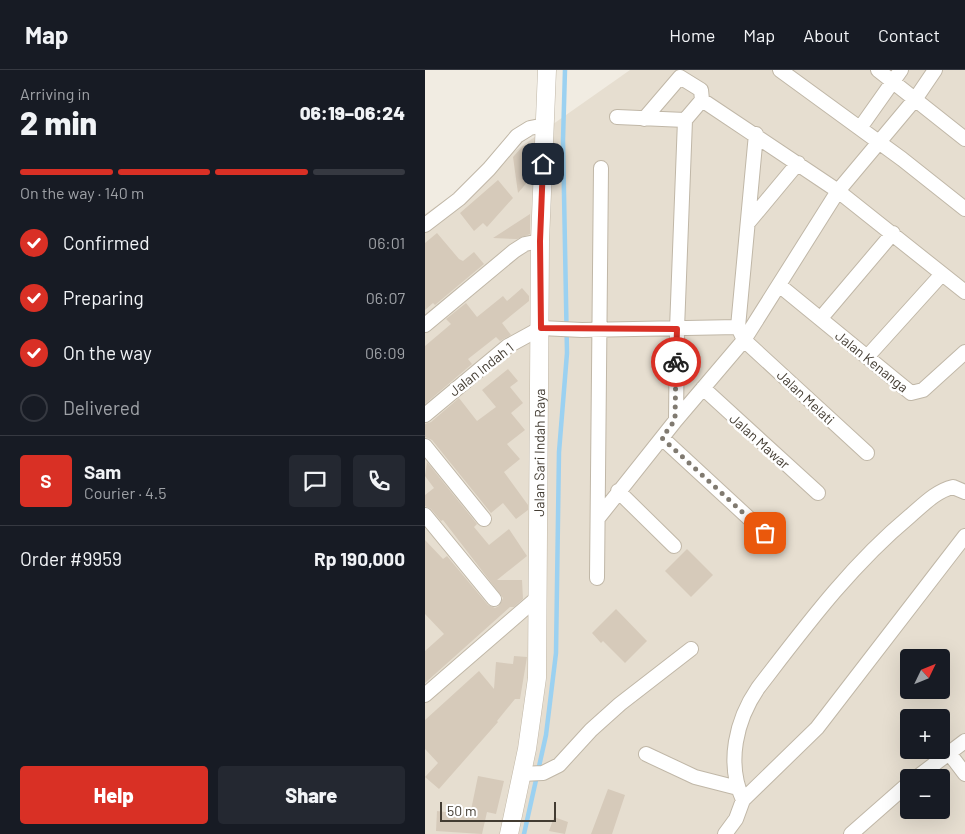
<!DOCTYPE html>
<meta charset="utf-8">
<style>
:root{--surface:#171b24;--page:#242831;--text:#f1f3f6;--muted:#9ea1a6;--line:#363941;--accent:#d93025}
body{margin:0;font-family:Barlow,sans-serif;background:var(--page);color:var(--text);height:100vh;display:flex;flex-direction:column;font-size:19px;white-space:nowrap}
*{box-sizing:border-box;margin:0}
p{font-size:16px;color:var(--muted)}
.icon{flex:none;width:28px;height:28px;fill:none;stroke:currentColor;stroke-width:2;stroke-linecap:round;stroke-linejoin:round}
.map{position:relative;flex:1;overflow:hidden}
.drawer{display:flex;flex-direction:column;background:var(--surface);width:425px}
.drawer>*{flex:none}
.needle{width:32px;rotate:47deg}
.controls{position:absolute;left:475px;top:579px;display:grid;gap:10px}
.controls a{display:grid;place-items:center;width:50px;height:50px;border-radius:5px;background:var(--surface);box-shadow:0 5px 20px #0002;font-size:25px}
.scale{position:absolute;left:15px;bottom:12px;width:116px;box-sizing:border-box;padding-left:5px;border:2px solid #433c32;border-top:0;font-size:14px;line-height:18px;white-space:nowrap;color:#433c32;-webkit-text-stroke:4px #fff;paint-order:stroke}
.pin{position:absolute;display:grid;place-items:center;width:42px;height:42px;color:#fff;margin:-21px;border-radius:10px;box-shadow:0 2px 8px #0006}
.courier{position:absolute;display:grid;place-items:center;width:50px;height:50px;margin:-25px;border:4px solid #d93025;border-radius:50%;background:#fff;color:#222;box-shadow:0 1px 6px #0007}
.headline em{font-style:normal;font-weight:800}
.headline div{display:flex;flex-direction:column-reverse}
.headline{display:flex;align-items:center;justify-content:space-between;height:85px;padding:0 20px}
h1{font-size:32px;font-weight:800;line-height:38px}
.bar{display:grid;grid-template-columns:repeat(4,1fr);gap:8px 5px;align-content:center;height:60px;padding:0 20px}
.bar i{height:6px;border-radius:4px;background:var(--line)}
.bar .selected{background:var(--accent)}
.bar p{grid-column:span 4}
.line{display:flex;align-items:center;gap:12px;padding:0 20px;border-top:1px solid var(--line)}
.line div{flex:1}
.round{display:grid;place-items:center;flex:none;width:52px;height:52px;border-radius:5px;background:var(--page)}
ol{padding:0 20px;list-style:none}
li{display:flex;align-items:center;gap:15px;height:55px}
li p{margin-inline-start:auto}
li .icon{padding:5px;border-radius:50%;background:var(--accent);color:#fff;stroke-width:4}
li:last-child{color:var(--muted)}
li i{width:28px;height:28px;border:2px solid var(--line);border-radius:50%}
.cta{display:flex;gap:10px;margin-top:auto;padding:10px 20px}
.cta a{flex:1;height:58px;border-radius:5px;background:var(--accent);color:#fff;font-size:20px;font-weight:800;line-height:58px;text-align:center}
.cta a+a{background:var(--page);color:var(--text)}
header{display:flex;align-items:center;gap:30px;box-sizing:border-box;height:70px;padding:0 25px;background:var(--surface);border-bottom:1px solid var(--line)}
header strong{font-size:24px}
nav{display:flex;gap:28px;margin-inline-start:auto;font-size:18px}
main{display:flex;flex:1;min-height:0}
.map>svg:first-child{display:block}
.residential{fill:#e6ded0;fill-rule:evenodd}
.lines{fill:none;stroke-linecap:round;stroke-linejoin:round}
.stream{stroke:#9bd1f1;stroke-width:4.5}
.building{fill:#d6caba}
.minor-casing{stroke:#c0b7a7;stroke-width:16}
.tertiary-casing{stroke:#c0b7a7;stroke-width:19}
.minor{stroke:#fff;stroke-width:14}
.tertiary{stroke:#fff;stroke-width:18}
.done{stroke:#807a70;stroke-width:5;stroke-dasharray:0 9}
.route{stroke:#d93025;stroke-width:6}
.labels{text-anchor:middle;dominant-baseline:central;stroke-width:5;stroke-linejoin:round;paint-order:stroke}
.street-label{font-size:14px;fill:#433c32;stroke:#fff}
</style>
<header>
<strong>Map</strong>
<nav><a>Home</a><a>Map</a><a>About</a><a>Contact</a></nav>
</header>
<main>
<section class="drawer">
<div class="headline"><div><h1>2 min</h1><p>Arriving in</p></div><em>06:19–06:24</em></div>
<div class="bar"><i class="selected"></i><i class="selected"></i><i class="selected"></i><i></i><p>On the way · 140 m</p></div>
<ol>
<li><svg class="icon" aria-label="check" viewBox="0 0 24 24"><path d="M5 12l5 5 9-10"/></svg>Confirmed<p>06:01</p></li>
<li><svg class="icon" aria-label="check" viewBox="0 0 24 24"><path d="M5 12l5 5 9-10"/></svg>Preparing<p>06:07</p></li>
<li><svg class="icon" aria-label="check" viewBox="0 0 24 24"><path d="M5 12l5 5 9-10"/></svg>On the way<p>06:09</p></li>
<li><i></i>Delivered</li>
</ol>
<div class="line" style="height:90px"><b class="round" style="background:var(--accent);color:#fff">S</b><div><b>Sam</b><p>Courier · 4.5</p></div><a class="round"><svg class="icon" aria-label="chat" viewBox="0 0 24 24"><path d="M4 5h16v11H9l-5 4z"/></svg></a><a class="round"><svg class="icon" aria-label="phone" viewBox="0 0 24 24"><path d="M5 4h4l2 5-3 2q2 4 5 5l2-3 5 2v4C11 20 4 13 5 4z"/></svg></a></div>
<div class="line" style="height:65px"><div>Order #9959</div><b>Rp 190,000</b></div>
<div class="cta"><a>Help</a><a>Share</a></div>
</section>
<div class="map">
<svg width="540" height="764" viewBox="0 0 540 764">
<rect width="100%" height="100%" fill="#f1ece2"/>
<path class="residential" d="M205,0h335v764h-540v-620zM484,588h32v32h-32zM484,648h32v32h-32zM484,708h32v32h-32z"/>
<g class="lines">
<path class="stream" d="M99,764l22,-99 10,-82 3,-201 8,-99 -4,-213 2,-70"/>
</g>
<path class="building" d="M107,74v36h-3l-11,13 -5,-36 10,-11z
M73,110l15,18 -26,29 -4,-4 -9,8 -14,-18z
M105,144v20l-13,5 -24,-1z
M12,163l22,26 4,2 11,-9 10,12 -49,41 -2,-2 -8,7v-67z
M97,218l7,8v5l-27,22 9,12 -11,6 -4,-4 -28,22 4,5 -47,40v-58l26,-22 -5,-5 20,-16 11,14 26,-21 4,5z
M83,299l10,12 -8,6 13,16 -12,10 14,17 -18,14 13,15 -16,13 24,33v5l-12,9 -13,-16 -12,10 -59,-73 -7,-3v-13l6,-2 28,-24 18,23 19,-14 -14,-17z
M2,392l50,62 -3,3 15,18 20,-16 18,27 -30,24h25l1,19 -9,8h-4l-85,76v-32l19,-17 -19,-20v-74l18,19 4,-3 41,49 7,3 4,-2 4,-8 -60,-78 -2,1 -10,-12 -6,-3v-11l9,-7 -9,-12z
M262,479l26,26 -22,22 -26,-26z
M191,539l31,32 -22,22 -22,-22 -2,2 -9,-10z
M89,586l13,1 -7,42h-5l-18,22 1,1 -59,67 -14,-12 13,-14 -13,-14v-29l54,-49 15,18 2,-27 17,2z
M53,706l26,5 -8,33 -9,-2 -5,22 -46,-3 1,-20 33,4z
M183,719l17,6 -13,39h-21z
M129,747l14,5 -3,12 -16,-3z"/>
<g class="lines">
<g class="minor-casing">
<path id="minor" d="M355,0l122,89 63,50
M453,0l87,69
M192,47l68,3
M219,49l36,-42 21,13 1,10
M435,58l41,-58
M331,64l-18,193 6,13 123,113
M323,153l50,-60
M0,155l34,-26 30,-30 28,-33 13,-8 15,-3
M354,215l132,108 12,-3 42,-38
M396,248l72,-85
M0,255l89,-74 11,-7 15,-3
M442,287l75,-83
M278,318l115,105
M0,345l83,-69 33,-18 41,2 156,-3
M251,350l1,-91 8,-209 17,-20 136,91 127,101
M237,368l103,95
M0,376l59,73
M193,421l56,55
M0,445l69,84
M174,447l77,-97 68,-80 94,-149 78,-93 19,-28
M172,508l4,-410
M0,625l112,-97
M524,683l16,21
M221,684l49,23 43,11
M96,704l22,-1 16,-8 32,-35 29,-26 71,-55
M491,708l49,-37
M318,730c-17,-37 -7,-80 15,-112 47,-61 92,-122 152,-172 13,-11 26,-25 43,-29l12,5
M300,764l11,-15 7,-19 74,-72 148,-192
M426,764l58,-51"/>
</g>
<g class="tertiary-casing">
<g id="tertiary">
<path id="s1" d="M84,764l18,-85 10,-71 3,-437 7,-171"/>
</g>
</g>
<use href="#minor" class="minor"/>
<use href="#tertiary" class="tertiary"/>
</g>
<g class="lines">
<path class="done" d="M251,292l-1,58 -13,18 103,95"/>
<path class="route" d="M118,94l-3,77 1,87 136,1 -1,33"/>
</g>
<g class="labels">
<g class="street-label">
<text transform="translate(447 291) rotate(39)">Jalan Kenanga</text>
<text transform="translate(56 299) rotate(-38)">Jalan Indah 1</text>
<text transform="translate(381 327) rotate(43)">Jalan Melati</text>
<text transform="translate(335 371) rotate(42)">Jalan Mawar</text>
<text stroke="none"><textPath href="#s1" startOffset="384">Jalan Sari Indah Raya</textPath></text>
</g>
</g>
</svg>
<div class="controls">
<a><svg class="needle" viewBox="-14 -14 28 28"><path d="M0-13l5 13h-10z" fill="#e53935"/><path d="M0 13l5-13h-10z" fill="#9ea1a6"/></svg></a>
<a>+</a>
<a>−</a>
</div>
<div class="scale">50 m</div>
<div class="pin" style="left:340px;top:463px;background:#ea580c"><svg class="icon" aria-label="bag" viewBox="0 0 24 24"><path d="M5 8h14l-1 12H6zM9 8a3 3 0 0 1 6 0"/></svg></div>
<div class="pin" style="left:118px;top:94px;background:#1f2937"><svg class="icon" aria-label="home" viewBox="0 0 24 24"><path d="M3 11l9-7 9 7M6 9v11h12V9"/></svg></div>
<div class="courier" style="left:251px;top:292px"><svg class="icon" aria-label="bike" viewBox="0 0 24 24"><circle cx="6" cy="16" r="4"/><circle cx="18" cy="16" r="4"/><path d="M6 16l4-8h5l3 8M10 8l3 8H6M13 5h3"/></svg></div>
</div>
</main>
